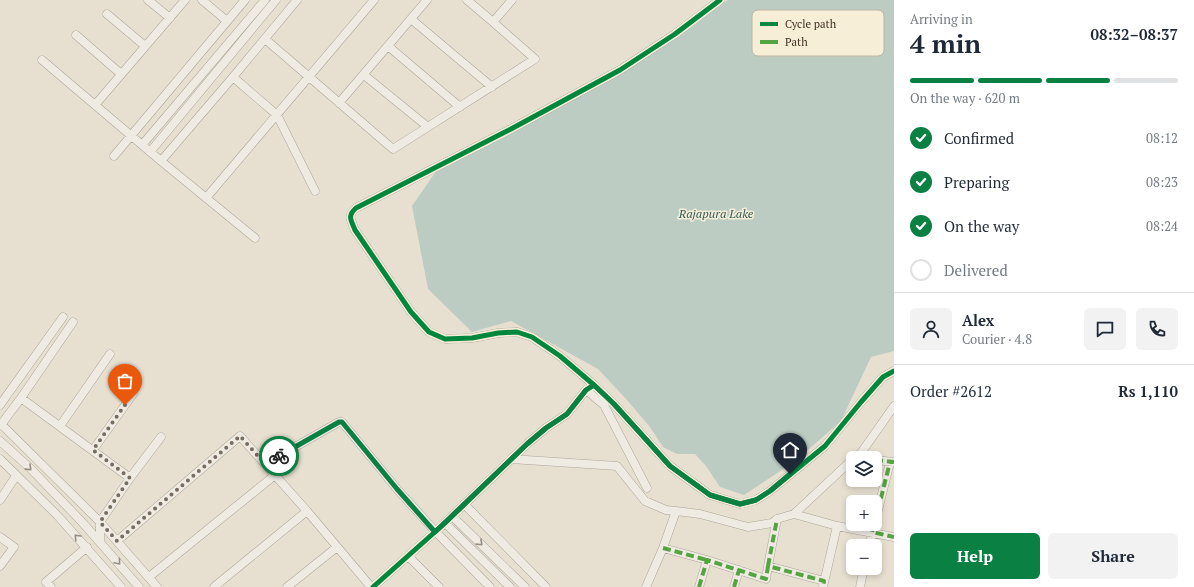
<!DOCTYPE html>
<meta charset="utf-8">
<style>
:root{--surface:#fff;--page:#f2f2f3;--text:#1f2937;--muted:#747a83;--line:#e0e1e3;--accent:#0b8043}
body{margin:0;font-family:"PT Serif",serif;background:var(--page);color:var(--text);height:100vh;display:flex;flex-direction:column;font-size:15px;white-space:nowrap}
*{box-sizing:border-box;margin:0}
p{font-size:13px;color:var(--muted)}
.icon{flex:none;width:22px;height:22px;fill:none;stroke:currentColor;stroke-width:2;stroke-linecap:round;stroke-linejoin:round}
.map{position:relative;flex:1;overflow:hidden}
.panel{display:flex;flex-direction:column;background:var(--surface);width:300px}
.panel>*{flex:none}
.tools{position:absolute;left:846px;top:451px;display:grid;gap:8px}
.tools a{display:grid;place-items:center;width:36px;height:36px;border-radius:6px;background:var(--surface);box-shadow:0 2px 6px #0003;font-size:20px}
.pin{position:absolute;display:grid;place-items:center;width:34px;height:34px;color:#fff;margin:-41px -17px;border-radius:50% 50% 50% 0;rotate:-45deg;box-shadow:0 0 4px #0007}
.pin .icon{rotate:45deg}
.courier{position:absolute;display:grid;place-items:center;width:40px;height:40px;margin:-20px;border:3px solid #0b8043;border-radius:50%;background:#fff;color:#222;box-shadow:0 1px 5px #0007}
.overview em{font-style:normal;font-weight:600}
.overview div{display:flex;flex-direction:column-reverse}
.overview{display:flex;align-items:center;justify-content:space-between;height:68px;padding:0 16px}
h1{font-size:26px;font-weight:600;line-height:30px}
.bar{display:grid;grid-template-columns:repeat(4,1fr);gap:6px 4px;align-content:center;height:48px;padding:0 16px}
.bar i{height:5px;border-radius:3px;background:var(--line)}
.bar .active{background:var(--accent)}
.bar p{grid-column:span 4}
.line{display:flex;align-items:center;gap:10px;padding:0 16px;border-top:1px solid var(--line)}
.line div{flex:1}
.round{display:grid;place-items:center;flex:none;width:42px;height:42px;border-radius:6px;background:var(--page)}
ol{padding:0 16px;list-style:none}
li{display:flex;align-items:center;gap:12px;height:44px}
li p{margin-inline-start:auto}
li .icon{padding:4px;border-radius:50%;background:var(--accent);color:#fff;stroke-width:4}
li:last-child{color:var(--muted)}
li i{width:22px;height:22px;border:2px solid var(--line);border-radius:50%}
.button{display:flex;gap:8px;margin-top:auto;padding:8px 16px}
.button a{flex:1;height:46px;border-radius:6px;background:var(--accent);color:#fff;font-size:16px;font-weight:600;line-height:46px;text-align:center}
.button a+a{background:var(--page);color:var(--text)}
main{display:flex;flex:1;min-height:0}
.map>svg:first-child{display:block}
.water{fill:#bcccc2}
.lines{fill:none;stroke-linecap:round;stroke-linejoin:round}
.minor-casing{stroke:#ada599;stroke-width:9}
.minor{stroke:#efebe3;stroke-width:8}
.quiet{stroke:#54a441;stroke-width:4;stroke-dasharray:8 4;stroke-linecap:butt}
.cycleway-casing{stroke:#f7eed8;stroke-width:8}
.cycleway{stroke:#00873e;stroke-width:5}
.oneway{stroke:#968c82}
.done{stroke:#786c5e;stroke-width:4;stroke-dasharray:0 7.2}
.route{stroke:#0b8043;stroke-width:5}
.labels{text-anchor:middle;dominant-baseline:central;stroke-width:3;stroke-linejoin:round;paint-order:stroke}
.water-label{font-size:12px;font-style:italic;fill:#2f5d5a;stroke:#f7eed8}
.key{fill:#f7eed8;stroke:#bfb4a1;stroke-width:1}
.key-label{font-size:11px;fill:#3d2e20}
</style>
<main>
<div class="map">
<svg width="894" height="587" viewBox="0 0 894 587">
<rect width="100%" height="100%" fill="#e7e0d1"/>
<path class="water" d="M728,0h166v351l-23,6 -30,64 -47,41 -50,33 -24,-8 -14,-21 -11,-12h-18l-14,-7 -13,-20 -23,-27 -29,-31 -87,-48 -39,11 -44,-43 -16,-83 31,-45 94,-46z"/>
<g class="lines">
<g class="minor-casing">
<path id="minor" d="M148,0l22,18
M202,0l25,21
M467,0l26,22 19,-22
M107,14l38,32
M411,19l81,68
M76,35l45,39
M265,39l128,110 142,-90 -42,-37
M388,46l72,61
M42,60l53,45
M364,75l64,52
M233,77l44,38 38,76
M339,103l88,-103
M142,145l123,-145
M150,152l126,-152
M114,156l131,-156
M161,161l-66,-56 90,-105
M206,198l168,-198
M255,238l-94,-77 72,-84 64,-77
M594,385l-34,-29 -28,-19 -15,-5 -19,1 -26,5 -27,1 -16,-7 -18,-20 -56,-82c-4,-10 -8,-14 1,-22l155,-79 109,-59 55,-36 45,-34
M586,390l18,15 43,83
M21,398l52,-76
M0,405l63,-88
M0,423l3,-1 18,-24 109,80 -30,44v19
M0,425l3,1 97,96 57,65
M60,426l50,-72
M0,441l30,27 52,54 57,65
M93,450l40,-56
M854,458l7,-5 33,-47
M0,459l57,56 64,72
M511,459l106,7 28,35 21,9 10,1 -13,37 -17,39
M875,460l19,2
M265,464l74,-42h3l55,67 38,42 55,56
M130,478l31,-41
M0,500l16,-24
M464,504l82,83
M676,511l24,3 48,13 24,-4 5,-4 17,-5 43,12 -14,61
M794,514l59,-55
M452,516l73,71
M875,522l15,-60
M445,523l65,64
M837,526l57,11
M0,537l14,10 -14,19
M117,541l123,-105 67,75 64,76
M869,546l5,-19
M663,548l44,12
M408,556l31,31
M768,566l9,-47
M149,577l126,-102
M51,587l-5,-5 41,-35
M214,587l93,-76
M287,587l50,-40
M373,587l72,-64 82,-79 19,-16 21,-14 19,-24 8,-5 20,19 56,62 40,29 30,9 16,-4 14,-9 55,-45 36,-44 22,-25 11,-6
M699,587l8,-27 59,19 2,-13 56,15
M734,587l5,-17
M860,587l4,-19"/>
</g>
<use href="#minor" class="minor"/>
<path class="quiet" d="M875,460l19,2
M875,522l15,-60
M874,524l-2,8 22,5
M663,548l44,12
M768,566l9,-47
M699,587l8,-27 59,19 2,-13 56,15 -1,6
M734,587l5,-17"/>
<g class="cycleway-casing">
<path id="cycleway" d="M594,385l-34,-29 -28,-19 -15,-5 -19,1 -26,5 -27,1 -16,-7 -18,-20 -56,-82c-4,-10 -8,-14 1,-22l155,-79 109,-59 55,-36 45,-34
M373,587l72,-64 82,-79 19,-16 21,-14 19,-24 8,-5 20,19 56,62 40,29 30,9 16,-4 14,-9 55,-45 36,-44 22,-25 11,-6"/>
</g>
<use href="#cycleway" class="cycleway"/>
</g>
<defs><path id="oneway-chevron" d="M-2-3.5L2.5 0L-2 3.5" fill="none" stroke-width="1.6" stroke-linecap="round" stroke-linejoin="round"/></defs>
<g class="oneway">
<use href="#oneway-chevron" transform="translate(29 468) rotate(44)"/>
<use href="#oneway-chevron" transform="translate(77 537) rotate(-133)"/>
<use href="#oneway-chevron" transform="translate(480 543) rotate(44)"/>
<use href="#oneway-chevron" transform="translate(118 562) rotate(50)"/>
</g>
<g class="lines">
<path class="done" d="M125,405l-32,45 37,28 -30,44 17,19 123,-105 25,28 14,-8"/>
<path class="route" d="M279,456l60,-34h3l55,67 38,43 92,-88 19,-16 21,-14 19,-24 8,-5 20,19 56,62 40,29 30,9 16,-4 14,-9 20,-17"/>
</g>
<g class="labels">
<g class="water-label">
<text x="716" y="213">Rajapura Lake</text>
</g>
</g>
<rect x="752" y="10" width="132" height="46" rx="6" class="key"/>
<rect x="760" y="22" width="18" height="4" fill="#00873e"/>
<rect x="760" y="40" width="18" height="4" fill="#54a441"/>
<g class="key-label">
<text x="785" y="28">Cycle path</text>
<text x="785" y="46">Path</text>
</g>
</svg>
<div class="tools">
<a><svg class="icon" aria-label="layers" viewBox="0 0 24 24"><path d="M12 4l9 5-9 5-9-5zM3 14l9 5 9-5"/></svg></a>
<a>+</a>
<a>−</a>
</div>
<div class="pin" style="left:125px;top:405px;background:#ea580c"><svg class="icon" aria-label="bag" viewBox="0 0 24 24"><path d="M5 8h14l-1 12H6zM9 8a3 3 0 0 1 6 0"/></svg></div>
<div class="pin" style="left:790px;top:474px;background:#1f2937"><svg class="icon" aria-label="home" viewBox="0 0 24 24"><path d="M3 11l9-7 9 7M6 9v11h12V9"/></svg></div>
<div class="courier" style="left:279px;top:456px"><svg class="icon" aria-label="bike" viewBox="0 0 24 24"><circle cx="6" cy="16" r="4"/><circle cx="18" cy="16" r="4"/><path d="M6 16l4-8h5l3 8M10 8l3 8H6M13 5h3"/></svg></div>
</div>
<section class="panel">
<div class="overview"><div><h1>4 min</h1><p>Arriving in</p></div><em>08:32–08:37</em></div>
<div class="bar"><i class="active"></i><i class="active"></i><i class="active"></i><i></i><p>On the way · 620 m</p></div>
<ol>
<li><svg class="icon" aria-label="check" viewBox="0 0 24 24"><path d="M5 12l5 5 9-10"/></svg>Confirmed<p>08:12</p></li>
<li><svg class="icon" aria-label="check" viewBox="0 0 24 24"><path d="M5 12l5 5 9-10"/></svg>Preparing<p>08:23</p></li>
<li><svg class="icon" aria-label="check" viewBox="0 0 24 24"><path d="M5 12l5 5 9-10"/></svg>On the way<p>08:24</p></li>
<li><i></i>Delivered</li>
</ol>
<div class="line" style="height:72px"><a class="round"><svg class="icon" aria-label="person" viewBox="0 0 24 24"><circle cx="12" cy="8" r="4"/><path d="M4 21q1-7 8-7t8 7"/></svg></a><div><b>Alex</b><p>Courier · 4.8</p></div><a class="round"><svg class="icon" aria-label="chat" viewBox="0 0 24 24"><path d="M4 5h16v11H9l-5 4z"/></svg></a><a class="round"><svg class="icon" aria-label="phone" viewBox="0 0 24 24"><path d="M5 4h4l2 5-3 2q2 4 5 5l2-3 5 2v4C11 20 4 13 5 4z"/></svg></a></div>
<div class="line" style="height:52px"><div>Order #2612</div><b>Rs 1,110</b></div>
<div class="button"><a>Help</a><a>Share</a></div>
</section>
</main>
